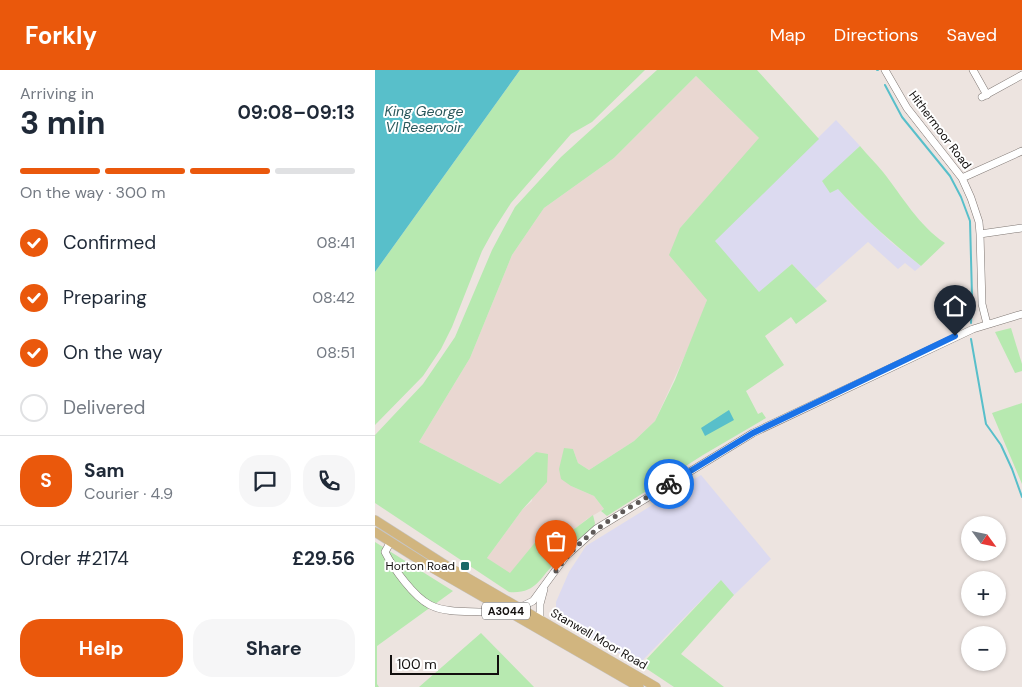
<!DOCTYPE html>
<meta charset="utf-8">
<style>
:root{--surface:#fff;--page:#f6f6f7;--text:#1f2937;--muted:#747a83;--line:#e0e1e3;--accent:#ea580c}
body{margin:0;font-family:"DM Sans",sans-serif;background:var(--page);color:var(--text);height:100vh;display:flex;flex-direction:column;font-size:19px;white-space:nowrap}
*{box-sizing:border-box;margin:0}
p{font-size:16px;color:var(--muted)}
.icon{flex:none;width:28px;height:28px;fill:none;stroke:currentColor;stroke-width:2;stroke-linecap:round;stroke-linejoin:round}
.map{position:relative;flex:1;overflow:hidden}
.sheet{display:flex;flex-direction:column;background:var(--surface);width:375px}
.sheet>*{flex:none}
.needle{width:32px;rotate:123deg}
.controls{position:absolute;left:586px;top:446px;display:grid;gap:10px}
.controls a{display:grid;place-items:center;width:45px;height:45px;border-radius:50%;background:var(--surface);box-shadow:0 1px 4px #0004;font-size:25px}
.scale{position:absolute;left:15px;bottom:12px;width:109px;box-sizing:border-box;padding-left:5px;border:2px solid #120f0e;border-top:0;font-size:14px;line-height:18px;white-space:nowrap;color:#120f0e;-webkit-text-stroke:4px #fff;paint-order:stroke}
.pin{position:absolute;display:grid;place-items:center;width:42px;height:42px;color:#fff;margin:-51px -21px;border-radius:50% 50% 50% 0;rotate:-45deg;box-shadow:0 0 5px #0007}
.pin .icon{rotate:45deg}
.courier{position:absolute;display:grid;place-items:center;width:50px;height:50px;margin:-25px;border:4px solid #1a73e8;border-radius:50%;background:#fff;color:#222;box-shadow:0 1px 6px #0007}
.summary em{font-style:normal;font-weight:700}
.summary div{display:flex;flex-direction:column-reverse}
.summary{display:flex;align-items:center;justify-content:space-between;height:85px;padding:0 20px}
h1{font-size:32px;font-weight:700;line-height:38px}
.bar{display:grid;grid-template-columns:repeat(4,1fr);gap:8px 5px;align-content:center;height:60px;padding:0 20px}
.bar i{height:6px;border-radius:4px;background:var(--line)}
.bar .selected{background:var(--accent)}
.bar p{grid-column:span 4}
.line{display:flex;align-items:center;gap:12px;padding:0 20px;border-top:1px solid var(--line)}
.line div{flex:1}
.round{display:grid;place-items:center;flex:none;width:52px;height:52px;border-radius:20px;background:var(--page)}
ol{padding:0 20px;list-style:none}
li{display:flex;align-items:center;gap:15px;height:55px}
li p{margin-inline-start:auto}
li .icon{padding:5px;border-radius:50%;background:var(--accent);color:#fff;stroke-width:4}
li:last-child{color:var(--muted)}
li i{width:28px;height:28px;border:2px solid var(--line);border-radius:50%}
.cta{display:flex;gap:10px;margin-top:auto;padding:10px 20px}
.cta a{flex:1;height:58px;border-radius:20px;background:var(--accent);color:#fff;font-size:20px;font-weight:700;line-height:58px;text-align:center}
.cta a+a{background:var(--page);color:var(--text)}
header{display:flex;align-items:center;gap:30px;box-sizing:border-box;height:70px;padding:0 25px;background:var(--accent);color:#fff}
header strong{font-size:24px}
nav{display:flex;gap:28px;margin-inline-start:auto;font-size:18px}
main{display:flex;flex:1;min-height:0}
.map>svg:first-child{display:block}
.commercial{fill:#dcdaf0}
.built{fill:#e9d7d1}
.green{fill:#b7e9b0}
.water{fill:#58bfca}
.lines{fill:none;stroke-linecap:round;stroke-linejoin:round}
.stream{stroke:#58bfca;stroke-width:2}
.minor-casing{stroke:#7f7773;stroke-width:8}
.major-casing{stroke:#c6c5c5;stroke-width:10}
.minor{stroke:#fff;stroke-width:7}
.major{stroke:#d1b57f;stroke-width:9}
.done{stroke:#5f5a58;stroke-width:5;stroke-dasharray:0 9}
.route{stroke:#1a73e8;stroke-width:6}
.poi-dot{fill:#186766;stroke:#fff;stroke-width:2}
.labels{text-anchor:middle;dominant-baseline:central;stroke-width:4;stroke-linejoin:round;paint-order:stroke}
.shield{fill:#fff;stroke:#595756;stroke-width:1}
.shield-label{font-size:11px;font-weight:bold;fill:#120f0e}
.street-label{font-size:12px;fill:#120f0e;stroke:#fff}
.poi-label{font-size:12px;fill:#120f0e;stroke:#fff;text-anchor:end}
.water-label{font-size:14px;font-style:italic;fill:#29575b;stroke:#fff}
</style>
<header>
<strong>Forkly</strong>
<nav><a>Map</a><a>Directions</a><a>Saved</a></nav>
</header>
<main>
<section class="sheet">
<div class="summary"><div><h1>3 min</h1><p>Arriving in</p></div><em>09:08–09:13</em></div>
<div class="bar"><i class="selected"></i><i class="selected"></i><i class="selected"></i><i></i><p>On the way · 300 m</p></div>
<ol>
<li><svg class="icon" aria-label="check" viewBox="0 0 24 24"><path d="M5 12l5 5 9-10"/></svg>Confirmed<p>08:41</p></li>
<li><svg class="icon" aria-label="check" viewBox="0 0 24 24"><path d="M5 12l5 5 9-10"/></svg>Preparing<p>08:42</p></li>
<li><svg class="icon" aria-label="check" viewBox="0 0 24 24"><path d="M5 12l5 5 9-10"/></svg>On the way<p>08:51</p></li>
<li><i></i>Delivered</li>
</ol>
<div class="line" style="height:90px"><b class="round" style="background:var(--accent);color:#fff">S</b><div><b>Sam</b><p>Courier · 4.9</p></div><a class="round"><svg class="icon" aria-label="chat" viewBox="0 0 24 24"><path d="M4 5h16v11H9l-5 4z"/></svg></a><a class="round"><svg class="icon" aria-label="phone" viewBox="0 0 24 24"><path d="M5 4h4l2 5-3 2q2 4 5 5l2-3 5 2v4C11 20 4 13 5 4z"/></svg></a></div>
<div class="line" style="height:65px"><div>Order #2174</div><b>£29.56</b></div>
<div class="cta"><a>Help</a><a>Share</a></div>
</section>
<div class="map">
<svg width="647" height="617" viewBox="0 0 647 617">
<rect width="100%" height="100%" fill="#ede4e0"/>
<path class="commercial" d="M461,50l24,26 -38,36 16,6 15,18 38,36 30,24 -6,5 -10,-8 -7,6 -30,-27 -53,47 -23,-25 -33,29 -45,-52z
M326,405l70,84 -37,36 -14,-14 -81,83 -83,-45v-17l13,-30 17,-26z"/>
<path class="built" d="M321,6l64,63 -80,89 27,72 -11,31 -41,90 -21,20 -45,29 -11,-7 -5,-14 -2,37 23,10 10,13 -17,10 -22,18 -14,-14 -41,51 -23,-16 35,-48 10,-9 4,-49 -36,32 -81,-42 51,-84 42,-103 32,-47 70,-50z"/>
<path class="green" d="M145,0h125l-53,52 -21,12 -60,69 -18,28 -11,20 -30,76 -11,22 -18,27 -48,49v-153z
M282,0h100l62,69 -104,102 44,51 33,-28 35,37 -31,23 -5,-7 -26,19 19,29 -38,26 12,23 4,-2 4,6 -63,37 -96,61 -6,-5 3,-2 -10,-13 -23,-10 -10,-7 -2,-10 5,-21 9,1 5,14 11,7 45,-29 21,-20 20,-41 32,-80 -38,-45 11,-27 79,-90 -63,-62 -82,82 -70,50 -32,47 -42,103 -51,84 81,42 36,-32 12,2 -1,28 -25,28 -35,48 23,15 41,-50 14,13 28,-21 2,8 -1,4c-13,11 -26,23 -38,35 -17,16 -19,32 -47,30l-134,-89v-68l48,-51 32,-47 37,-87 23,-43 46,-50z
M485,76c7,9 16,17 23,26 19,24 36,54 62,71l-24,23c-30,-24 -58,-49 -83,-77l-8,4 -8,-12z
M636,258l11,36v7l-7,2 -20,-41z
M647,333v81l-30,-71z
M0,472l78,49 -76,55v38l2,3h-4z
M346,510l13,15 -53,59 43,33h-50l-33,-22z
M106,563l53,54h-115z"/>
<path class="water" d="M0,0h145l-145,202z
M354,340l5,10 -29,16 -4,-8z"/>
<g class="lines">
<path class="stream" d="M502,0h1
M510,15l17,32 48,59 11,21 9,24 2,75 -1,27
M596,269l15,85 15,21 11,24 10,28"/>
<g class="minor-casing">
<path id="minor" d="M510,0l22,38 55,70 9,20 8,24 1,12 2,70 5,20
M598,0l14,25
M607,27l40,-22
M587,108l60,-27
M605,164l42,-6
M15,473l-5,9c8,16 29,45 45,53 16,8 37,6 54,7
M144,538l14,-7 33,-45 30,-27 157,-96 220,-104 49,-15
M165,549v-15l4,-15"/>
</g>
<g class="major-casing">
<path id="major" d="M0,450l72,46 209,121
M0,462l54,34 210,121"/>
</g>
<use href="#minor" class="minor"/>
<use href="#major" class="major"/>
</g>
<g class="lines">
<path class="done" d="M181,501c28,-41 71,-61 113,-87"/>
<path class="route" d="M294,414l84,-51 202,-97"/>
</g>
<rect class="poi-dot" x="85" y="491" width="10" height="10" rx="2.5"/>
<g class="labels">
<rect class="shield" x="107" y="532.5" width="48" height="17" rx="4"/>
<g class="shield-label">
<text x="131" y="541">A3044</text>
</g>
<g class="street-label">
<text transform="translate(565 60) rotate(53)">Hithermoor Road</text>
<text transform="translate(224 569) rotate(30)">Stanwell Moor Road</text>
</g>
<g class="poi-label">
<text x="80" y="496">Horton Road</text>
</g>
<g class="water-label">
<text x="49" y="41">King George<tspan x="49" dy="16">VI Reservoir</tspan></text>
</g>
</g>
</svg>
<div class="controls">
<a><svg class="needle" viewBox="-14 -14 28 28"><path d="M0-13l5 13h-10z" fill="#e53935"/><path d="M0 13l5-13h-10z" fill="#747a83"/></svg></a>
<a>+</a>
<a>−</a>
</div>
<div class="scale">100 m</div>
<div class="pin" style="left:181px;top:501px;background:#ea580c"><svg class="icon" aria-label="bag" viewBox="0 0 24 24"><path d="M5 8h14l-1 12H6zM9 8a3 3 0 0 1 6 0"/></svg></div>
<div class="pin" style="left:580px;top:266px;background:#1f2937"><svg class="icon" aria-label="home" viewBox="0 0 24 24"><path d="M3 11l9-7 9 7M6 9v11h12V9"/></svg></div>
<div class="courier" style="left:294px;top:414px"><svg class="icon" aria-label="bike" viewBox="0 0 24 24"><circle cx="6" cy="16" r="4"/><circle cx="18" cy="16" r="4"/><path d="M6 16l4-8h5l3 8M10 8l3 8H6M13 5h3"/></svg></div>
</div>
</main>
